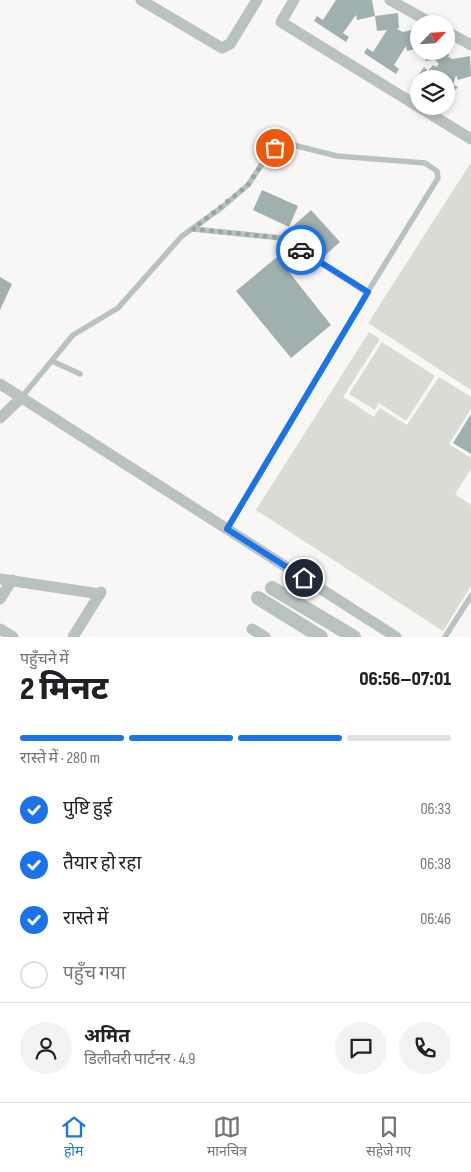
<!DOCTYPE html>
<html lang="hi">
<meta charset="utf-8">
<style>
:root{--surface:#fff;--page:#f2f2f2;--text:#202124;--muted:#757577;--line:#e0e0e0;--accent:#1a73e8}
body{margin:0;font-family:"Sofia Sans Condensed","Noto Sans Devanagari",sans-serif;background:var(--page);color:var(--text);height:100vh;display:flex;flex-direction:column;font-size:19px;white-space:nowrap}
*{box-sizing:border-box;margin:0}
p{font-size:16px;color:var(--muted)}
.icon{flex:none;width:28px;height:28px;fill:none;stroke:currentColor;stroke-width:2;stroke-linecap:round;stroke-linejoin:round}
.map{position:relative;height:637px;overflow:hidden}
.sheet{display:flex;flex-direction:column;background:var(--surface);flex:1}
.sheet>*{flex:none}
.needle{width:32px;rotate:65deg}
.fabs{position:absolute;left:410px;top:15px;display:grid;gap:10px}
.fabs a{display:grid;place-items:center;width:45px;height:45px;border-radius:50%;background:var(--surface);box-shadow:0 2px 8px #0003;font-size:25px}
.pin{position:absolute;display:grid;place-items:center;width:42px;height:42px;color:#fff;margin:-21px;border:2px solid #fff;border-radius:50%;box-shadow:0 1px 5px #0007}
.courier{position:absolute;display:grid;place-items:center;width:50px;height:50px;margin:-25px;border:4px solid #1a73e8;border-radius:50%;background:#fff;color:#222;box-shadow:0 1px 6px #0007}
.overview em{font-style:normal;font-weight:800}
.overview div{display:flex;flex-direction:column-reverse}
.overview{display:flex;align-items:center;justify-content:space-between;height:85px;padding:0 20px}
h1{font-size:32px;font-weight:800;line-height:38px}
.bar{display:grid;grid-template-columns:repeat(4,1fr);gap:8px 5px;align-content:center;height:60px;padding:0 20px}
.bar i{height:6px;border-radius:4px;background:var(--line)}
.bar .selected{background:var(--accent)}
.bar p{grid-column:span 4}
.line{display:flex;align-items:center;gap:12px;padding:0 20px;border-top:1px solid var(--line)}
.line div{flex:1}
.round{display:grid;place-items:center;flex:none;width:52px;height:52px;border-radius:26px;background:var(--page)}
ol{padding:0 20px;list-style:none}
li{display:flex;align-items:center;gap:15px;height:55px}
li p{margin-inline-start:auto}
li .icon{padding:5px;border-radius:50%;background:var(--accent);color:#fff;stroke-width:4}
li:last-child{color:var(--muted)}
li i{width:28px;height:28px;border:2px solid var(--line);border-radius:50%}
.tabs{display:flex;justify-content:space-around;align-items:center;height:70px;border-top:1px solid var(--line);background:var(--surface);font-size:14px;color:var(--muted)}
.tabs a{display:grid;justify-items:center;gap:2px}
.tabs .selected{color:var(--accent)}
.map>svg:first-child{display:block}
.green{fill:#dadbd3}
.building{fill:#a0b0af}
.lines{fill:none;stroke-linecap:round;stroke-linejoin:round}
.service{stroke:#b8c2c1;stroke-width:5.5}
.minor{stroke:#b8c2c1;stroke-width:11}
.tertiary{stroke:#b8c2c1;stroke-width:14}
.done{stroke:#96a6a4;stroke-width:5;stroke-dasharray:0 9}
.route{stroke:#1a73e8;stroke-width:6}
</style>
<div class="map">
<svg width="471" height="637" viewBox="0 0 471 637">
<rect width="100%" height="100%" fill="#f9f7f6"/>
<path class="green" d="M470,164l1,1v225l-103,-67z
M369,332l11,7 -37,58 31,20 6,-9 27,17 32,-48 32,20v12l-22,35 22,14v11l-16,25 16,11v81l-28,45 -187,-121z
M382,342l53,34 -29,45 -27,-18 -4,7 -26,-16z"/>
<path class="building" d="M336,0h36l3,16 -18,4 -1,-5 -13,18 6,4 -3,5 -32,-21 3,-5 6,4z
M398,13l1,15 -2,1 6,3 16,-4v20l-12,3 -1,-5 -12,19 5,4 -3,5 -32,-21 3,-5 6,4 14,-22 -10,1 -2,-15z
M429,51h19l1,5h-2l5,3 18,-3 1,20 -13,4 -2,-5 -3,10 5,2 -10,11 -2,-1v-18h-27v3l-4,-2 9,-13 4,4 5,-6 3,2 3,-3 -4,-4 -10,1z
M262,190l36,16 -9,21 -36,-17z
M311,210l29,32 -19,17 -29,-32z
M277,257l54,68 -40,33 -55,-67z
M0,277l12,7 -12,26z
M471,414v40l-18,-11z"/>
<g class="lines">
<path class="service" d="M52,361l28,13
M21,398l52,-63 45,-27 64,-72 39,-28 27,-23 20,-30 7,-7 9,-4 9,1 44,11 88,7 12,8 1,7 -71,115 -85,-55 -89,-9
M227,529l140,-236
M445,637l26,-41"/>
<path class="minor" d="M141,0l81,48 8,-4 27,-44
M294,0l-13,22 190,117
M390,0l43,24
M446,31l25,14
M0,384l396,253
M0,418l21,-20
M0,579l100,15
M0,599l12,-19
M0,629l13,8
M252,629l13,8
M73,637l28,-45"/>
<path class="tertiary" d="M272,588l82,49
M258,598l63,39"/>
</g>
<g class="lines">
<path class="done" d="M275,148l-7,7 -20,30 -55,44 89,9 19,12"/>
<path class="route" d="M301,250l67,42 -141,237 77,49"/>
</g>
</svg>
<div class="fabs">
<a><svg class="needle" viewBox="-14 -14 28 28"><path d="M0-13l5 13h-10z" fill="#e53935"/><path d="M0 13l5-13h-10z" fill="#757577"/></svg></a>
<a><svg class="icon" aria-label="layers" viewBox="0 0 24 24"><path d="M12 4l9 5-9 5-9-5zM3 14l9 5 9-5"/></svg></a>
</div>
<div class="pin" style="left:275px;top:148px;background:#ea580c"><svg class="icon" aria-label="bag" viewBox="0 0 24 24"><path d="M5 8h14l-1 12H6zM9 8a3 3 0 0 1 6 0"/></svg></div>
<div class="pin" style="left:304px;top:578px;background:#1f2937"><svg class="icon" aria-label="home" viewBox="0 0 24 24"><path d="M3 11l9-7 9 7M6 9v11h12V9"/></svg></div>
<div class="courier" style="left:301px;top:250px"><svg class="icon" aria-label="car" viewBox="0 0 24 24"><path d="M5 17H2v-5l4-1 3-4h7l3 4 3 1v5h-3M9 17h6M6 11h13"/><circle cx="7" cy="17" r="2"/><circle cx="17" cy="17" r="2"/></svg></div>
</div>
<section class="sheet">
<div class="overview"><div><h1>2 मिनट</h1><p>पहुँचने में</p></div><em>06:56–07:01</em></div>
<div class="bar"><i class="selected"></i><i class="selected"></i><i class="selected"></i><i></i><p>रास्ते में · 280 m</p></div>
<ol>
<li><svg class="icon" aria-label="check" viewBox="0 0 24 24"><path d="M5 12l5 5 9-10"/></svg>पुष्टि हुई<p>06:33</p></li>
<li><svg class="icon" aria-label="check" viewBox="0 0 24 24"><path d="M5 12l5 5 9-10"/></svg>तैयार हो रहा<p>06:38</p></li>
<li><svg class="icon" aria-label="check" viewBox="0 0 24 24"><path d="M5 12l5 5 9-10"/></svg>रास्ते में<p>06:46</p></li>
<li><i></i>पहुँच गया</li>
</ol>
<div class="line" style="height:90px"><a class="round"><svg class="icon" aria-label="person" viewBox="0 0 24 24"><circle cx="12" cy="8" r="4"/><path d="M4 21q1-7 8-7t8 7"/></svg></a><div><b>अमित</b><p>डिलीवरी पार्टनर · 4.9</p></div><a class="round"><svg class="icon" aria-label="chat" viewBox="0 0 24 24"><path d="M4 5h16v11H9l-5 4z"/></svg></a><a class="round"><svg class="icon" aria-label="phone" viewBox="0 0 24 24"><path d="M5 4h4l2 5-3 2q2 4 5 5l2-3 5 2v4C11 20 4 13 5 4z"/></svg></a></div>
</section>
<nav class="tabs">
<a class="selected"><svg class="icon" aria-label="home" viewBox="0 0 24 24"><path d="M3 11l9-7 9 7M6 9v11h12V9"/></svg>होम</a>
<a><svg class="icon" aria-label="map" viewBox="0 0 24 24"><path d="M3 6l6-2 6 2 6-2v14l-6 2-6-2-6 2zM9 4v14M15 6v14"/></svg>मानचित्र</a>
<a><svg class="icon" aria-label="saved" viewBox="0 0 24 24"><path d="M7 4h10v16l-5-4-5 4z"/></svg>सहेजे गए</a>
</nav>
